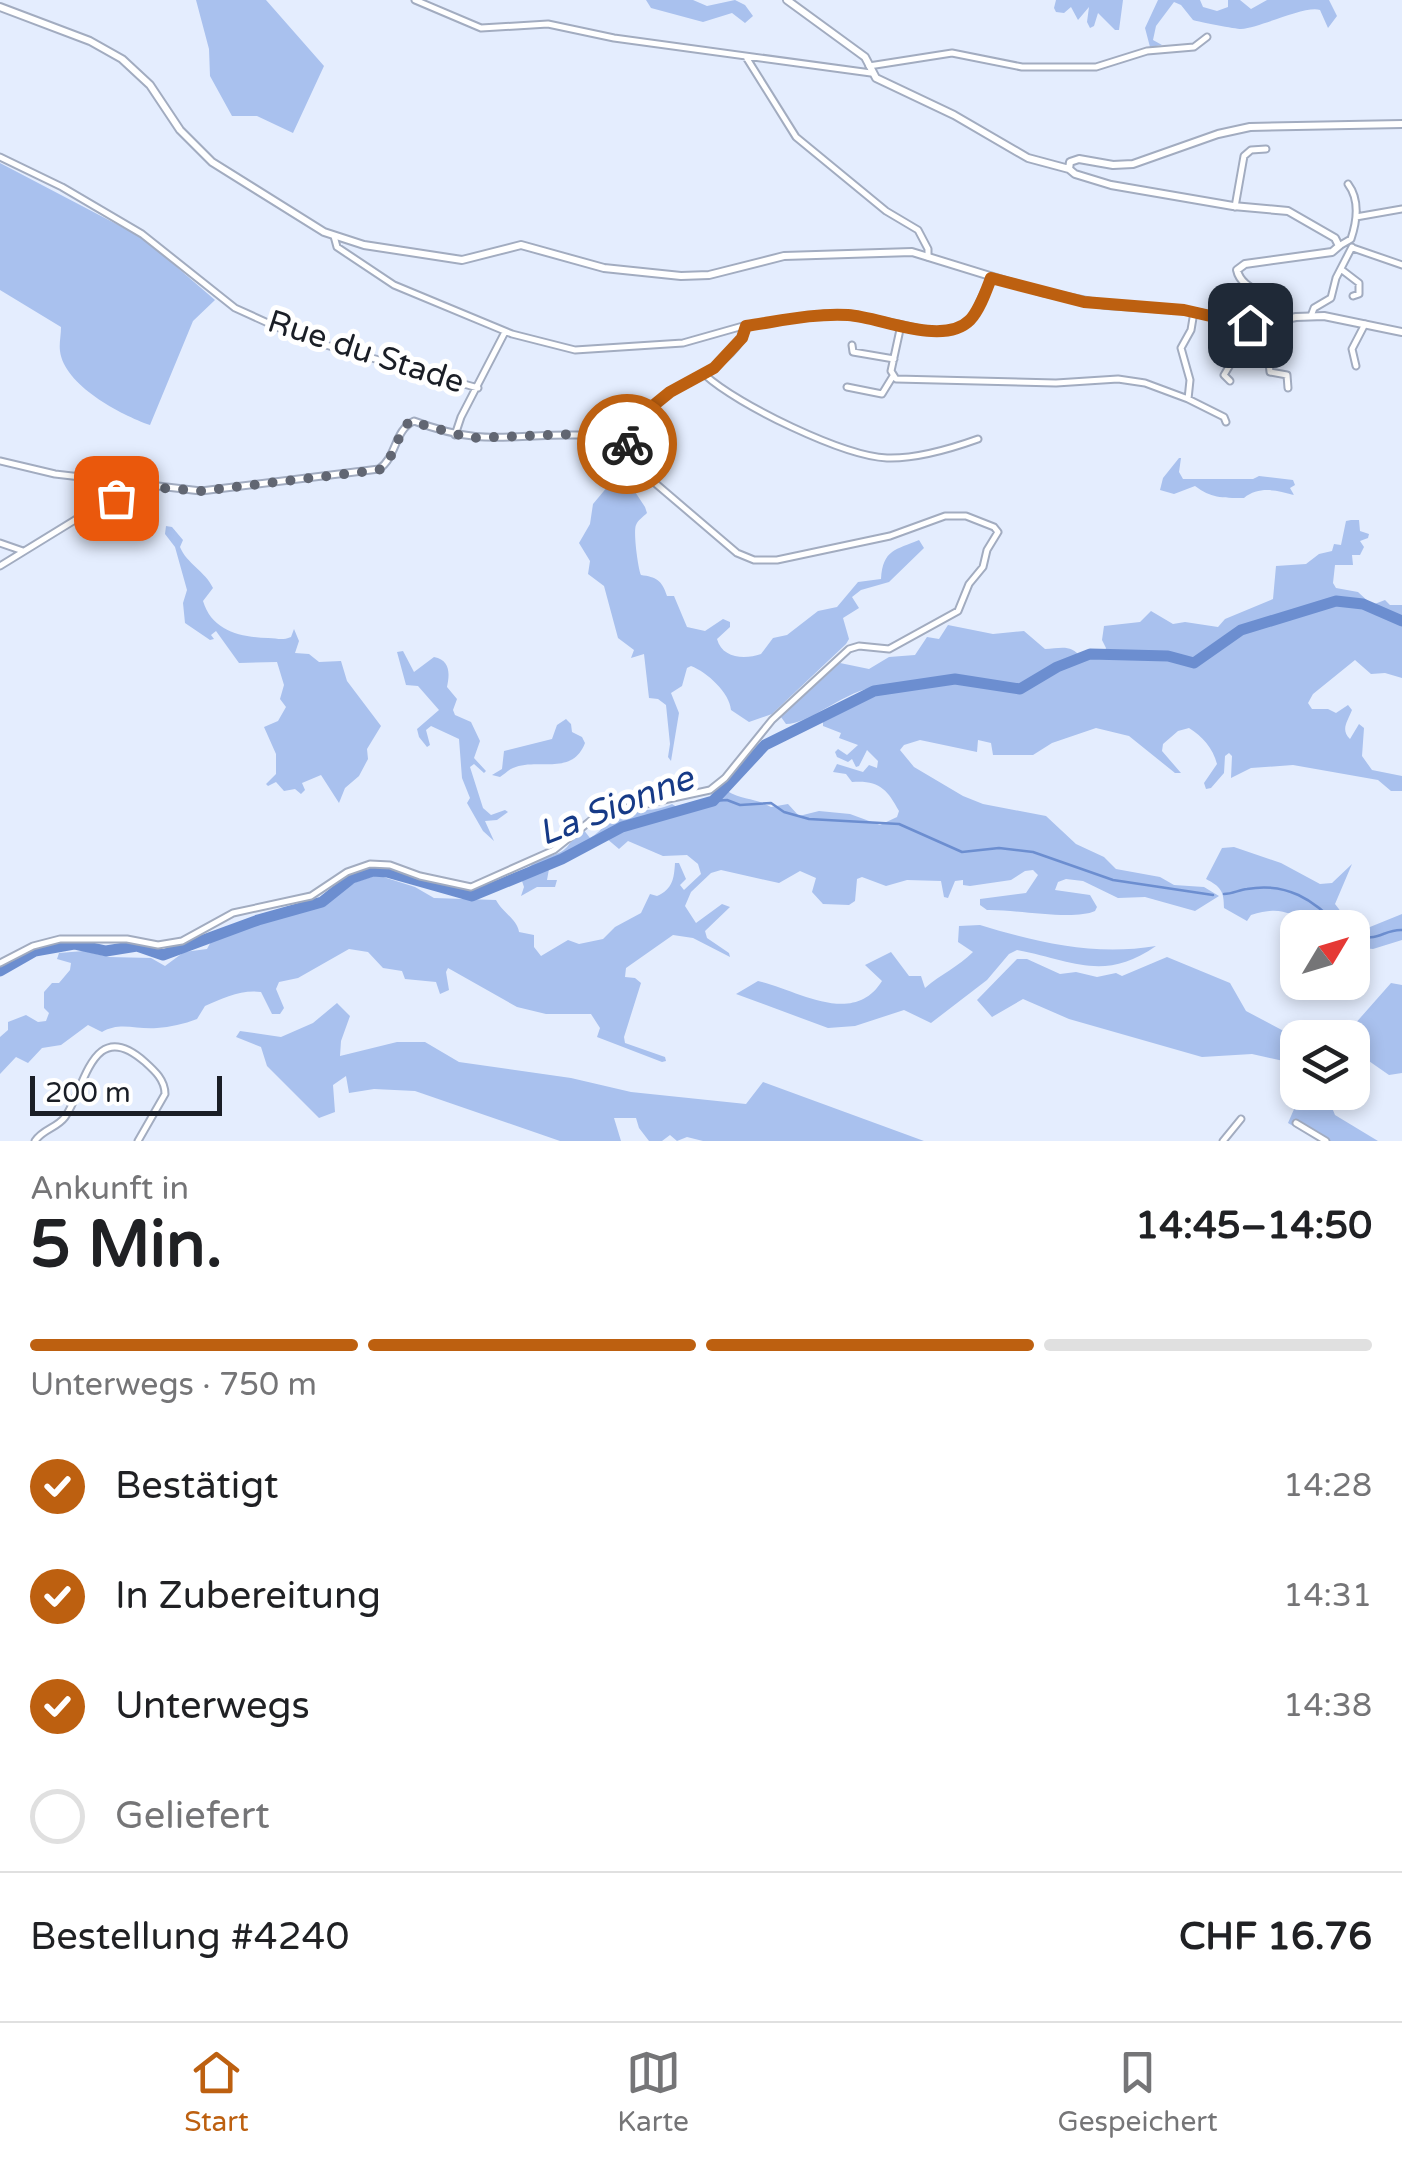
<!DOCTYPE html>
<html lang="de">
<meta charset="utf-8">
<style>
:root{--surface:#fff;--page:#f6f6f6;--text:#202124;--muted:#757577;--line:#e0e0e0;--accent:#bd6010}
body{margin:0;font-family:"Varela Round",sans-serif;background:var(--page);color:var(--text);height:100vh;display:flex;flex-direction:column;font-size:38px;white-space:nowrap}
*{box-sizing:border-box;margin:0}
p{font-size:32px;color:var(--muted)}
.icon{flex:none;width:55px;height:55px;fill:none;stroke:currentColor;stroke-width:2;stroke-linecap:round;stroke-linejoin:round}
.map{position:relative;height:1141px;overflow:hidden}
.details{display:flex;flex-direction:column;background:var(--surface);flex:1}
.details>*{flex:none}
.needle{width:65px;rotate:52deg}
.tools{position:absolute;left:1280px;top:910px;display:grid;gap:20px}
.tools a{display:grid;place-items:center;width:90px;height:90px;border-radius:20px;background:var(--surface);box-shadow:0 5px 15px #0003;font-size:50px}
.scale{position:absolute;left:30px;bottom:25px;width:192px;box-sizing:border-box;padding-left:10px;border:5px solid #1a1e26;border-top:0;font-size:28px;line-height:35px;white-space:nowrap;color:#1a1e26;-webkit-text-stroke:8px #fff;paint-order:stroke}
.pin{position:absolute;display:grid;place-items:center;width:85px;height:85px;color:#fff;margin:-42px;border-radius:20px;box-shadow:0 5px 15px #0006}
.courier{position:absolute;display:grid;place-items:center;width:100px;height:100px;margin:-50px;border:8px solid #bd6010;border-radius:50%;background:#fff;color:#222;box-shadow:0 2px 12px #0007}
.head em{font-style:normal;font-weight:700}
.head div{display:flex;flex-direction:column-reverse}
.head{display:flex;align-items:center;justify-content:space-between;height:170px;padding:0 30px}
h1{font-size:65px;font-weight:700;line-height:75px}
.bar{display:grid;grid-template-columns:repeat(4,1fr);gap:15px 10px;align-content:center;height:120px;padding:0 30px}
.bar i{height:12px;border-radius:8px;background:var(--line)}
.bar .current{background:var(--accent)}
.bar p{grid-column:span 4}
.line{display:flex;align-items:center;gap:25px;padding:0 30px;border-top:2px solid var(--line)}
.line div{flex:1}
ol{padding:0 30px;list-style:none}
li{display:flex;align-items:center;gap:30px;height:110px}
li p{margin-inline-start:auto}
li .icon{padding:10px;border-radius:50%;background:var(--accent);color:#fff;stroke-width:4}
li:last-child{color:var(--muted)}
li i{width:55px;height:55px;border:5px solid var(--line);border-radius:50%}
.menu{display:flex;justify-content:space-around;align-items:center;height:140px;border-top:2px solid var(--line);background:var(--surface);font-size:28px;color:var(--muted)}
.menu a{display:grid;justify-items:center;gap:5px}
.menu .current{color:var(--accent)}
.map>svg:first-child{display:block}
.green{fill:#a9c1ee}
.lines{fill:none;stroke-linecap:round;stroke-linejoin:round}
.stream{stroke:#6c8ed0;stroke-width:2.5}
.river{stroke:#6c8ed0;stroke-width:11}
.minor-casing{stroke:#a2acc0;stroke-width:9}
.tertiary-casing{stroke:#a2acc0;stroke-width:10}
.minor{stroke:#fff;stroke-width:5}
.tertiary{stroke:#fff;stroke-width:6}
.done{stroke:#616672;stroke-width:10;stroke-dasharray:0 18}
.route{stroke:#bd6010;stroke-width:12}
.labels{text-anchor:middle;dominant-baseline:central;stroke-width:10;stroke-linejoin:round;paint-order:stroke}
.street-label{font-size:32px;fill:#1a1e26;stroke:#fff}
.water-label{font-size:35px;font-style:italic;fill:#163a87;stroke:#fff}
</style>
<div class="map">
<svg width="1402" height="1141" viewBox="0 0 1402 1141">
<rect width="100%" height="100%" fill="#e4edfe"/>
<path class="green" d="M196,0h70l58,66 -31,67 -36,-17h-25l-22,-40 -1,-27z
M646,0h47l14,6 28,-6 10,5 8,11 -8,7 -13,-10 -29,9 -52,-14z
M1056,0h67l-4,30h-4l-17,-17 -4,13 -4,2 -3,-6 2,-15 -11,13 -7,-13 -7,6 -8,-1 -2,-4z
M1158,0h42l3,7 14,4 11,-4v-7h12l11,9 16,-9h62l8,16 -9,12 -8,-18c-14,-5 -58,17 -79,19 -5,0 -42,-7 -48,-9l-12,-15 -7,-3 -18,24 -3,14 9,5 -12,2 -5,-19z
M0,163l143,75 72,62 -22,21 -43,104c-29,-10 -86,-40 -90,-74 -1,-7 1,-16 1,-24l-61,-37z
M602,457l11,12h7l25,38 2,6c-4,4 -9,7 -11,12 -3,6 2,43 5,50 15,2 21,5 26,21h7l13,31 18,4 18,-12 7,3v5l-13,12c5,19 27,21 44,15l12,-16 14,-3 31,-24 19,-4 21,-25 23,-3c2,-30 15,-29 38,-39l5,8 -35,34 -28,8 -9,7 7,11 -16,10 6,21 -3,5 -74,70 -23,8 -18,-12c-1,-17 -24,-38 -40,-44l-4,2 -5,18 -11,7 8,20 -8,48 -3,-4 2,-13 -4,-39 -8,-6 -9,-1 -5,-44 -13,4 3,-8 -16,-12 -14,-52 -16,-12 2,-13 -11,-18 11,-19 3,-20 20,-24 -4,-7 -18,-8 4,-6z
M1179,458h2l-2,14 4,7h70l6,-3 34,4 2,5 -5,3 4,7c-18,-5 -35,-9 -50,3 -23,0 -33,0 -49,-12l-21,8 -14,-4 3,-12z
M1351,520h8l1,11 9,3 -1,4 -8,3 4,6 -4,8h-8l1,10h-18l-2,18 3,5 22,4 14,13 13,-5 5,5h12v73l-17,-5 -14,1 -16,-14 -42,34 -5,9 4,6h16l8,4 12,-8 4,5c-4,11 -12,19 -2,29l9,-15 5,4 -2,28 10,14 30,6v15h-11l-13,-11 -85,-15 -42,3 -20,10 1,-22 -3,-3 -4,3 -1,17 -13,15 -5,1 -2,-6 13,-19c-4,-16 -15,-28 -28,-36l-11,3 -15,13 -1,7 19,22h-6l-46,-37 -33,-8 -44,15 -19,12h-40l-2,-12 -13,-3 -1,12 -57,-12 -16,5 -4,5 14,17 49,29 20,8 63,12 30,28 28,13 12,12 44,8 14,8 30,2 15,9 -24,15 -50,-14 -27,1 -35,-17 -17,-2 -8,3 -3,8 35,5 7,12 -2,4c-22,10 -81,-2 -108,-1l-7,-5v-6l46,-6 12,-18 -5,-5 -8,1 -14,9 -41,6 -7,-1v-5l-8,1 -7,17 -4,-1 -3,-16 -34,-1 -21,6 -24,-9 -5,2 -2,22 -6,4 -26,-1 -11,-12 4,-14 -16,-7 -21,12 -58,-13 -10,3 -20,19 -6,14 11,17 26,-19 8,3 -25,24 2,7 22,15 1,4 -37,-19 -20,-3 -47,33 -1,9 10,1 6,5 -17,54 1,6 40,14 1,4 -4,1 -65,-25 3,-9 -9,-14h-45l-29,-7 -69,-39 -2,4 3,18 -9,4 -4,-12 -31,-3 -3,-8 -19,-3 -15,-16 -19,-3 -51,29 -19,4 -3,7 8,19 -4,6h-8l-11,-22c-18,-3 -39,6 -56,14l-8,13c-13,5 -27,8 -40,9 -20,2 -37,-7 -55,4l-14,-7 -27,20 -19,3 -14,15 -12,-6 -16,17v-37l8,-7v-8l18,-7 12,7 8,-1 3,-8 -5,-5v-16l8,-9h7l11,-13 1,-7 -14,-4 2,-6 25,-2 25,6 42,1 14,8 19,-14 23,-3 8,-15 91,-23 50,-29 21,-7 38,12 19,11 62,2c6,12 21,19 23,32l15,3v12l7,9 27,-16 11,4 24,-5 12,-12 26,-14 9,-19 7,2c16,-7 17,-18 18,-33h4l7,16 -6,6 4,5 17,-16 -3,-10 -11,-9 -24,1 -35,-15 -9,8 -13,-11 -57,31 -2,11h10l-2,7h-18l-16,9 3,-9 -2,-6 -13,2 1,-3c19,-7 14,-11 27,-19 10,-6 22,-5 30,-14 6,-7 7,-12 16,-18l7,9c14,-8 19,-22 32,-26 20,-6 25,3 50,-8 21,15 39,1 55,-13 15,9 29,7 44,16l17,-3 11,12 20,-5 31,3 30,11 17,-8 2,-6c-12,-22 -20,-31 -47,-29l-6,-8 -13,-2 4,-8 26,8 6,-7 8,3 1,-7 -11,-11 -8,16 -3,1 -4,-8 -4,3 -11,-5 -2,-5 3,-3 9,6 11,-10 -19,-7 2,-5 -18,-7v-6l5,-5 42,-19v-8c-28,6 -62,36 -84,36l-5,-7 59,-54 29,6 20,-12 26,-2 12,-18 12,2 9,-14 45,9 31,-3 21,18c14,0 26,-6 36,9l4,-2 18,1 3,-9 -4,-8 2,-14 36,-4 11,-11 22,13 12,-2 33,5 7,-8 48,-20 3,-33 30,-2 13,-10 13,-3 2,-7 7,1 5,-24z
M166,526l6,1 11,13 -3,7c7,17 25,24 33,41l-10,13c9,30 37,36 65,37 10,0 13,3 23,-1l3,-8 5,12 -4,12 14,1 10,8 22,-1 6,20 34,45 -14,23 1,10 -9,17 -14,12 -6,15 -18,-28 -19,8 3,7 -4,4 -6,-5 -11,2 -8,-9 -8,4 -2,-2 10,-10v-20l-12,-27 14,-6 8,-14 -6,-8 4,-14 -7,-23 -38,1 -23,-32 -5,4 3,4 -4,1 -25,-17 -2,-20 4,-13 -12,-43 -10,-13z
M403,651l11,21 20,-15c16,3 16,16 13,30l10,12 -4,11 2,5 16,7 9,19 -6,17 12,13 -2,2 -10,-9 -4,3 13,41 8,7 14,-5 3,2 -11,8 -12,1 9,20 -11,-10 -16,-28 3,-5 -8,-20 -3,-39 -28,-13 -5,4 4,15 -3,2 -8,-10 -2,-8 22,-19 -21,-24 -12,-1 -9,-33z
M566,719l5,5 1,8 10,5 3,6c-13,34 -48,14 -72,25 -5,2 -8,6 -13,9l-8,-2 10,-6 2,-18 48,-12 5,-14z
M1234,847l47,16 39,21 12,-1 20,-19 -17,40 10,13 20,12 37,-15v26l-29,9 -20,-2 -1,-19 -42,-1c-21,-17 -33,-20 -59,-12l-4,6 -23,-13c0,-17 -3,-21 -18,-29l16,-31z
M980,925c59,18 115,31 176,21 -52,36 -82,15 -139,4l-8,4 -22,26 -56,43 -27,-13 -49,16 -27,2 -92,-34 22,-13c38,8 95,47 124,0l-17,-16 26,-13 18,24h12l4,12c16,-14 33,-21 48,-36l-15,-10 1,-16z
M1167,957l63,26 16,28 51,27v26l-45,-10 -50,3 -133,-38 -46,-20 -31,18 -15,-17 40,-41h10l33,15 16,-2 21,5 19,-4 6,3z
M1391,983l11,2v88l-13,2 -23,-16 -13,6 -1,-27 -41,-1 35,-3z
M337,1003l13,13 -9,25 -1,15 57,-14h28l34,20 112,16 60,14 115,12 17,-22 161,59h-221l-16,-4 -10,4 -7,-6 -8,6h-13l-10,-13 -3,-10h-22l7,23h-61l-145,-50 -41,-2 -25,4 -3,-17 -13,9 2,27 -16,6 -52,-52 -6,-19 -25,-10 4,-6 41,6 32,-14z
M1301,1093h25l9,22 43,26h-59l-31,-18z"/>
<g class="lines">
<path class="stream" d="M713,801l14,-1 13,5 31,-2 13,9 25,7 90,5 63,28 37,-4 34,4 80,28 100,15
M1224,894c8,0 15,-4 23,-5 39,-7 67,10 93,39
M1352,934c26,10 31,-5 50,-4"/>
<path class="river" d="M0,971l35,-20 39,-7 32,7 31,-5 26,9 95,-35 64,-18 30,-24 21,-7 14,1 85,24 90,-37 60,-32 91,-26 52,-56 109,-54 81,-12 65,10 37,-22 33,-13 78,2 26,7 47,-33 95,-29 27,3 39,17"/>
<g class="minor-casing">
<path id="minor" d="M415,0l66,28 67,-4 66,14 257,35
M746,57l50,80 90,74 32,19 10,19v8
M869,66l83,-13 70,14h74l51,-16 47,-4 13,-10
M0,157l62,30 80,47 93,74 66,30 177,50
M1235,207l9,-51 7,-6 15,-1
M1356,217l46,-8
M334,236l3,11 57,38 118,49 63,16 108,-7 60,-17 82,-12 35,2 70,15 18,-1 14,-4 11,-10 18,-38
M1339,246l12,-7c6,-18 9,-39 -3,-55
M1353,248l49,17
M1342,270l17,13v11l-6,2
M1194,312l-3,18 -10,18 9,32 -2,19 36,18 2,5
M1311,316l3,-8 17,-10 5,-20 16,-31
M1265,324l5,48 17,3 1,13
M901,325l-10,46 5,8 160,4 62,-4 27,4 43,16
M852,345l1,7 41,7
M1356,366l-4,-17 13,-25
M705,375c33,30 138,81 182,83 30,1 63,-9 91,-19
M1230,381l-6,-6 17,-28 26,-7
M847,387l35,7 11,-18
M455,435l6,-18 44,-85
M639,446c6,-65 61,-56 97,-99 6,-8 9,-12 10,-21
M0,461l55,13 146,17 178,-22c18,-12 15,-39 35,-48 68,26 95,13 163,14 21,0 41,7 62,11l16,37 82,70 17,7h23l113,-24 55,-20h21l28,11 4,5 -11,18 -4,17 -14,17 -11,27 -69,38 -30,-3 -10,3 -77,71 -47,58 -15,12 -111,24 -45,36 -83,37 -51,-11 -30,-11 -20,-1 -23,8 -36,24 -78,17 -51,28 -24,4 -31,-6h-67l-27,7 -33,17
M0,543l23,8
M0,566l96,-59 37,-16 3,-5
M1296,1123l30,18
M35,1141c8,-12 22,-13 30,-24 20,-28 27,-102 80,-55 10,9 20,18 20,32l-27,47
M1223,1141l18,-22"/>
</g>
<g class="tertiary-casing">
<path id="tertiary" d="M787,0l78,57 11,21 78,37 74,43 41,11 6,5 36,11 122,21 55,5 47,27 4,8 -7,6 -87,12 -8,6c5,24 42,22 48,49
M0,7l90,34 32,18 28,26 30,45 32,32 112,70 40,13 98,15 59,-15 83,23 77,8 28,-1 75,-19 128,-4 130,40 64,13 78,5 72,15 40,-8 28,-1 78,16
M1069,169l1,-7 9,-3 34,6 20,-1 85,-30 32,-7 152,-3"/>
</g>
<use href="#minor" class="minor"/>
<use href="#tertiary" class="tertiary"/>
</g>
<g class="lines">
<path class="done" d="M116,498l19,-8 1,-4 65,5 178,-21c16,-11 17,-35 31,-49l60,17 106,-4 51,10"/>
<path class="route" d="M627,444l12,2 5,-24 10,-17 16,-13 44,-24 28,-30 4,-12c34,-5 68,-13 102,-11 33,2 95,32 122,5 10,-11 16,-29 21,-42l93,24 100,8 66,15"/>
</g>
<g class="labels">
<g class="street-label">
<text transform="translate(366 352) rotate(18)">Rue du Stade</text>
</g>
<g class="water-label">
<text transform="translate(616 806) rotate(-21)">La Sionne</text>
</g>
</g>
</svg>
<div class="tools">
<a><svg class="needle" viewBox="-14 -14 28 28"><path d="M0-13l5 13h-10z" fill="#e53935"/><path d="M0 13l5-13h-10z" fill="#757577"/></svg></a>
<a><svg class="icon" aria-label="layers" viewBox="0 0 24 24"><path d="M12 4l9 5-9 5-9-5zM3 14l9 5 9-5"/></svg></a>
</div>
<div class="scale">200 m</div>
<div class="pin" style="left:116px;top:498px;background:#ea580c"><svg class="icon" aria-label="bag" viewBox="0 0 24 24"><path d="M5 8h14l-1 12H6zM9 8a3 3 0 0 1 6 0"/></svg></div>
<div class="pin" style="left:1250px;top:325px;background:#1f2937"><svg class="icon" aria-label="home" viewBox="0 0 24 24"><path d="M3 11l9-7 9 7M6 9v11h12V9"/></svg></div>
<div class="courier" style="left:627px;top:444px"><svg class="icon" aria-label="bike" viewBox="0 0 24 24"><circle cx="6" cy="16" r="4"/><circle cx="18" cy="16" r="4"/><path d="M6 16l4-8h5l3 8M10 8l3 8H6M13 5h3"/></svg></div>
</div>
<section class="details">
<div class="head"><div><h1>5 Min.</h1><p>Ankunft in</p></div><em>14:45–14:50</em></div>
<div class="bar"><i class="current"></i><i class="current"></i><i class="current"></i><i></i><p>Unterwegs · 750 m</p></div>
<ol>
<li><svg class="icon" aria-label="check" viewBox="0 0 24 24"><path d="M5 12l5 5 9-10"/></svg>Bestätigt<p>14:28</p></li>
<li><svg class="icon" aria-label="check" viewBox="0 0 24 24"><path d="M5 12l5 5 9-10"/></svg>In Zubereitung<p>14:31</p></li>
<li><svg class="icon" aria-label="check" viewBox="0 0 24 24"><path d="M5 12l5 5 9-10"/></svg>Unterwegs<p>14:38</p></li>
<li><i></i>Geliefert</li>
</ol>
<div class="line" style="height:130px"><div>Bestellung #4240</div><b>CHF 16.76</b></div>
</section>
<nav class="menu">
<a class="current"><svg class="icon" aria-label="home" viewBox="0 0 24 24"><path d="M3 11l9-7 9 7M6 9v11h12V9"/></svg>Start</a>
<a><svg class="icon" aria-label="map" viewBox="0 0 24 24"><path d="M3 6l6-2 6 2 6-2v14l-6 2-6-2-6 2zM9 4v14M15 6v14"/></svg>Karte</a>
<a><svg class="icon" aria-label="saved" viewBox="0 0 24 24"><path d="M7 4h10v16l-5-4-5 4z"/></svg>Gespeichert</a>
</nav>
